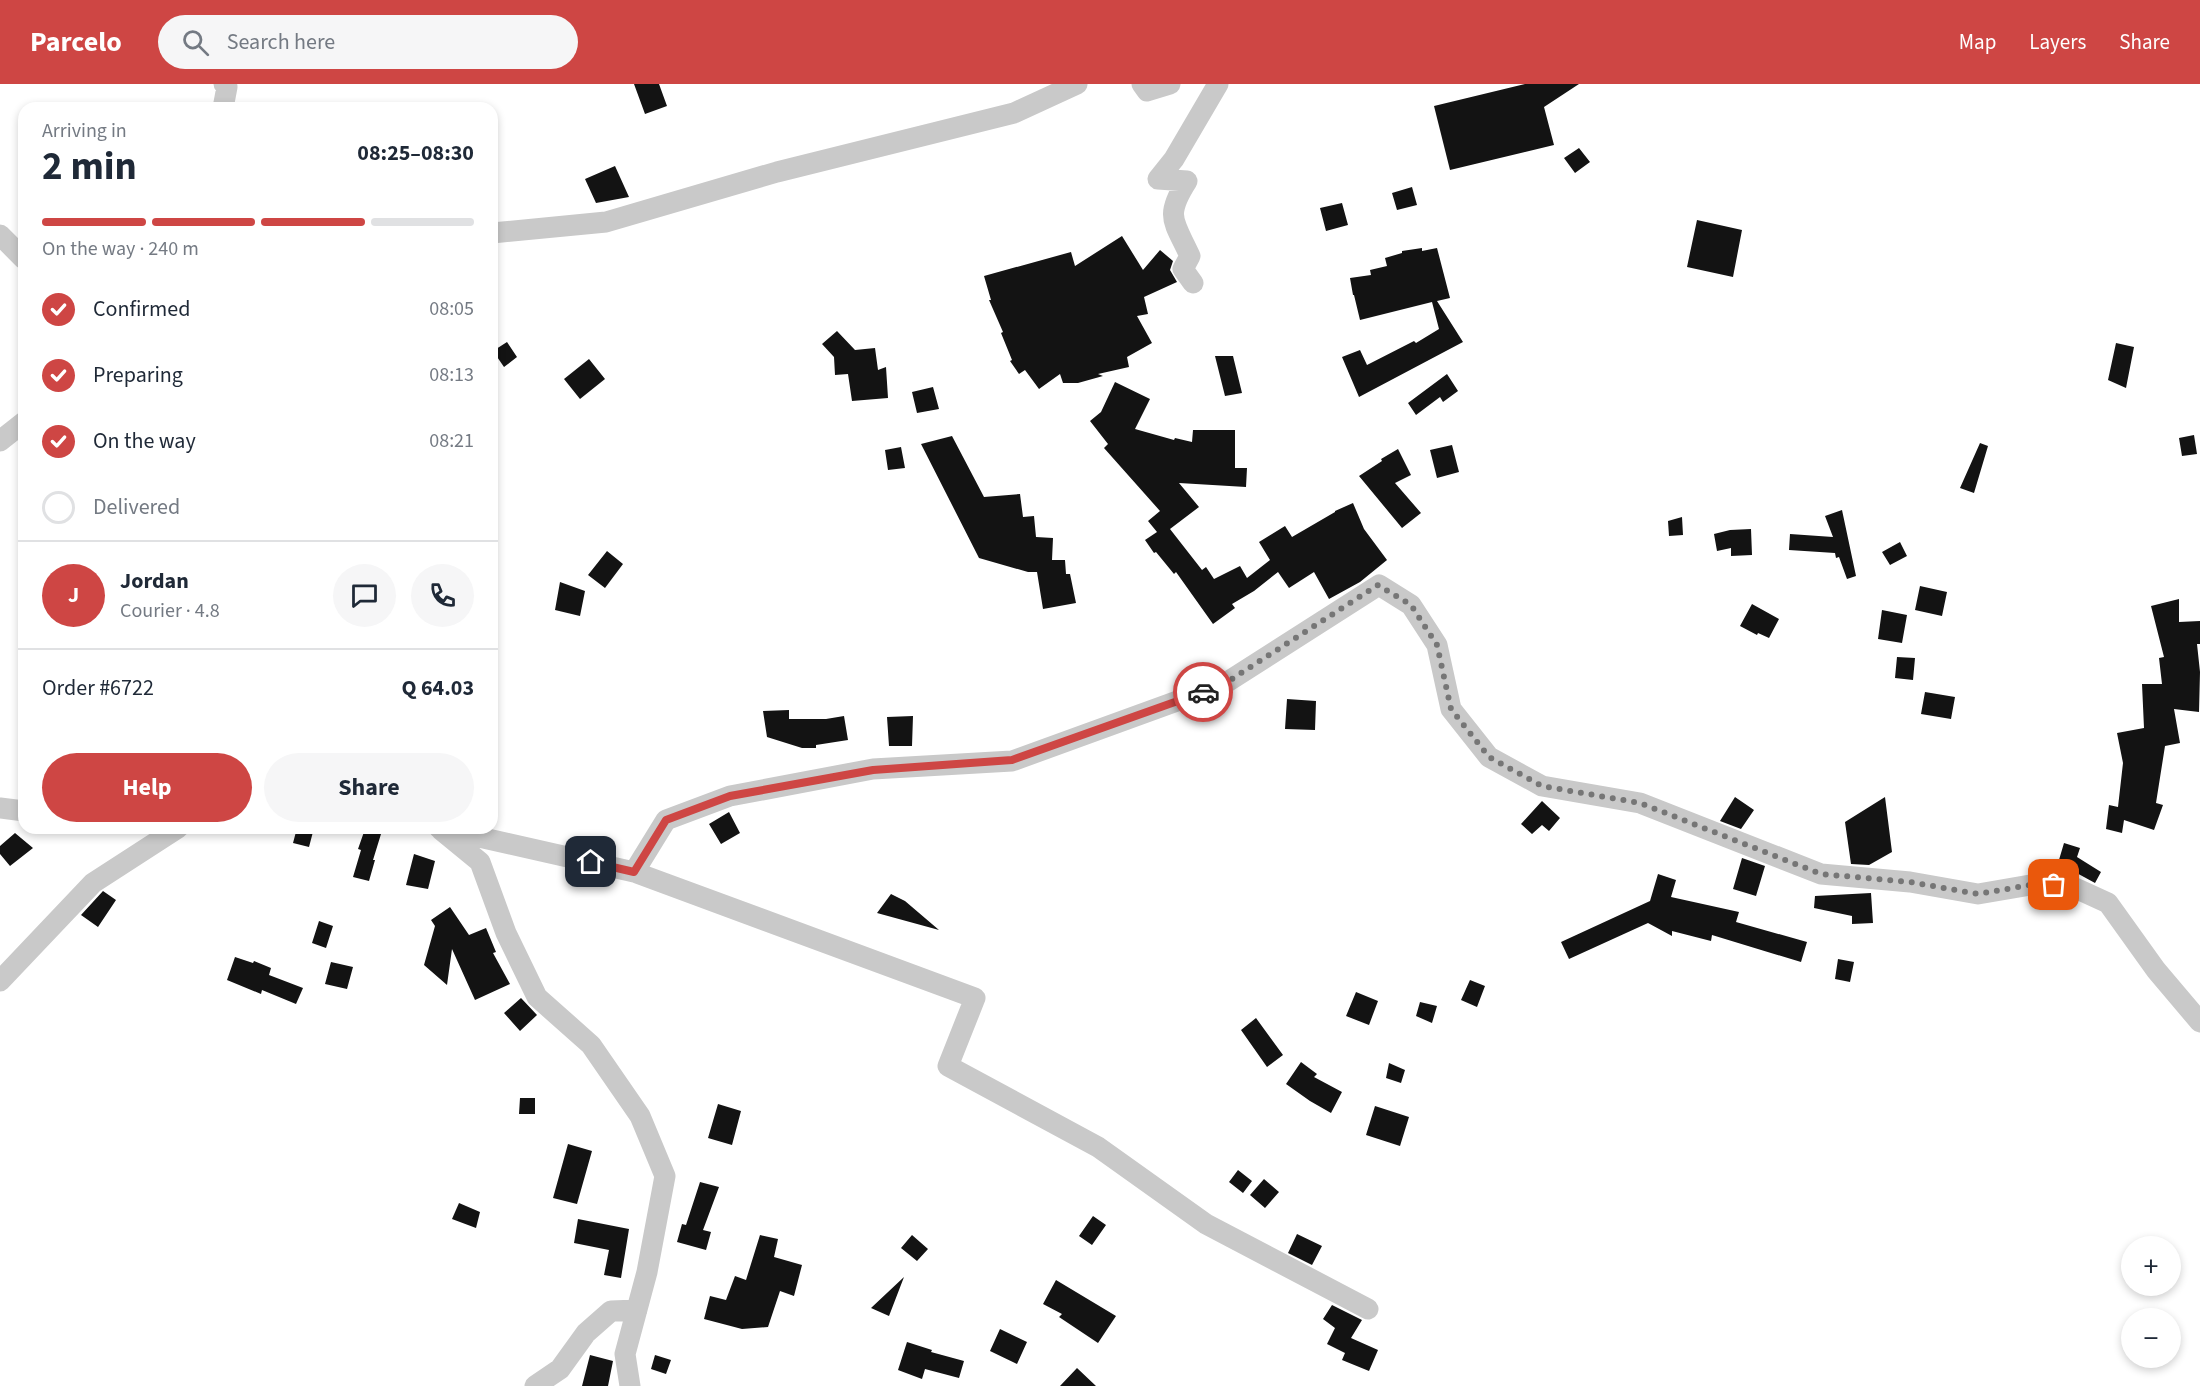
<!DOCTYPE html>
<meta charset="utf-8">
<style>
:root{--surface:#fff;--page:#f6f6f7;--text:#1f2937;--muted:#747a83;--line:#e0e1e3;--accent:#ce4644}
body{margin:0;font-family:"Source Sans 3",sans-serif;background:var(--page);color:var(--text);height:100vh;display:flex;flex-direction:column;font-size:22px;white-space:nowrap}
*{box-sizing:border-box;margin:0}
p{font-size:20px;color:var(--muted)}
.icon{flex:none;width:33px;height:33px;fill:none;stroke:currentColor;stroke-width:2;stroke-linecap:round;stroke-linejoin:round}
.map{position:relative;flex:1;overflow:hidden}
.panel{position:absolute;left:18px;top:18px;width:480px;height:732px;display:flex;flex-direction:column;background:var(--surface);border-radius:18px;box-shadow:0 3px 9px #0003}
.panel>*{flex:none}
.fabs{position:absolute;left:2121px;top:1152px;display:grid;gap:12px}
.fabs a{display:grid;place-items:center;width:60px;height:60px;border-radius:50%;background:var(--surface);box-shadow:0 3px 9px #0003;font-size:30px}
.pin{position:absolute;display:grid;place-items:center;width:51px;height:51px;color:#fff;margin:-26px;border-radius:12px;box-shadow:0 3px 9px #0006}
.courier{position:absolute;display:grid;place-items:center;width:60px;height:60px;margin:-30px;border:4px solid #ce4644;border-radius:50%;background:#fff;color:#222;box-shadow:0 2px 8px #0007}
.overview em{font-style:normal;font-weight:700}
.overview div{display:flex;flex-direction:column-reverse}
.overview{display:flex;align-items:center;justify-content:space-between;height:102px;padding:0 24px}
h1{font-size:39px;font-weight:700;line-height:45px}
.bar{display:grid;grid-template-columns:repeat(4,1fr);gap:9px 6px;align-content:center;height:72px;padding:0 24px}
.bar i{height:8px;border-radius:4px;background:var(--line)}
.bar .on{background:var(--accent)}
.bar p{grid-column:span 4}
.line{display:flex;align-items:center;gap:15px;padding:0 24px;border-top:2px solid var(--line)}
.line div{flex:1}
.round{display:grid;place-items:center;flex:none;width:63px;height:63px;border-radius:32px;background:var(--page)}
ol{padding:0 24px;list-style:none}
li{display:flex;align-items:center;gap:18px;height:66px}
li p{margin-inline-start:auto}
li .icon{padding:6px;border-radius:50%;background:var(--accent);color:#fff;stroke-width:4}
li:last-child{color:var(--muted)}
li i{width:33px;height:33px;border:3px solid var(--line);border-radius:50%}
.cta{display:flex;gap:12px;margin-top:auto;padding:12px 24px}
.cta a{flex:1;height:69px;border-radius:36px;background:var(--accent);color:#fff;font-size:24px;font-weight:700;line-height:69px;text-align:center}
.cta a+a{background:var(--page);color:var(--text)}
header{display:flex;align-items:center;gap:36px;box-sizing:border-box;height:84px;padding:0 30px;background:var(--accent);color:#fff}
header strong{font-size:28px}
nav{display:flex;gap:33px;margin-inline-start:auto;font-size:21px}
.search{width:420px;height:54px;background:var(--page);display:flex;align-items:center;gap:15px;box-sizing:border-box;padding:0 21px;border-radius:33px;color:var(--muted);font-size:22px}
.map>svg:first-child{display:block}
.building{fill:#131313}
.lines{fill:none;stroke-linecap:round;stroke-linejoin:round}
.minor{stroke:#c9c9c9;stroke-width:21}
.done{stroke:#767676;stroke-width:6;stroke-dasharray:0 10.8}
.route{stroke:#ce4644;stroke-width:8}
</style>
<header>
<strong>Parcelo</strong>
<div class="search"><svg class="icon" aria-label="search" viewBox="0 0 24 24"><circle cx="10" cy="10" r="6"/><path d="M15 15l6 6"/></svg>Search here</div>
<nav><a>Map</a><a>Layers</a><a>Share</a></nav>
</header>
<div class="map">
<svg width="2200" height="1302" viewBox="0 0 2200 1302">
<rect width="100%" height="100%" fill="#fff"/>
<path class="building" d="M634,0h25l8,22 -22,8z
M1525,0h54l-35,23 10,38 -104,25 -16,-64z
M1579,64l11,14 -15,11 -11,-15z
M615,82l14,31 -33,6 -11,-24z
M1412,103l5,18 -20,5 -5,-17z
M1342,119l6,22 -22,6 -6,-23z
M1697,136l45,10 -9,47 -46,-10z
M1122,152l21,34 17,-20 13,11 -3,9 7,12 -33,15 4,17 -11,2 15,27 -25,14 2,10 -31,7 5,2 -25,7h-15l-3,-9 -21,15 -14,-19 -6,4 -9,-13 2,-1 -11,-27 2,-1 -14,-32h2l-7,-24 87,-24 4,14z
M1422,164v3l15,-3 13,50 -13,3 26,41 -104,55 -17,-40 18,-7 7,15 47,-24 2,2 23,-14 -7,-27 -72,18 -6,-25h-1l-3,-17 21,-3 -1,-5 17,-4 -2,-8 17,-5v-2z
M837,247l18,19 20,-2 3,22 8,-3 2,31 -36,3 -4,-27 -13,1 -1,-18 -12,-13z
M507,258l10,15 -13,10 -11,-16z
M2116,259l18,4 -8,41 -18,-8z
M1215,272h18l9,37 -17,3z
M589,275l16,20 -25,20 -16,-20z
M1447,290l11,17 -15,11 -3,-5 -24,18 -8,-12z
M1115,298l35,17 -15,30 39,11 1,-2 17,4 1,-12h42v38h12l-1,19 -67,-4 20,24 -29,22 32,41 4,-3 8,12 26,-13 7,12 23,-18 -11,-18 26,-16 7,11 43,-25v-1l18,-8 11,26 23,31 -27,22 -31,17 -15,-27 -25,16 -11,-16 -24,19 -22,13 3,4 -22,16 -37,-52 -2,2 -18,-22 -2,1 -9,-13 12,-8 -9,-11 12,-10 -56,-63 4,-4 -18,-23 11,-9z
M933,303l6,22 -22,4 -5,-21z
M2194,351l3,19 -15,2 -3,-18z
M952,352l32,61 36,-3 3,23 11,-1 2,21 17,1 -1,22h13l1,14h4l6,29 -33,6 -6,-37h-9l-49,-14 -58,-114z
M1980,359l8,3 -14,47 -14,-5z
M1452,361l7,27 -22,6 -7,-28z
M901,363l4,21 -17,2 -3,-20z
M1398,365l13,26 -16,8 26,30 -19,15 -43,-52 23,-15 -1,-2z
M1842,426l14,66 -9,3 -8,-22 -3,1 -1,-5 -46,-3 1,-16 43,3 -8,-21z
M1682,433l1,18 -14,1 -1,-15z
M1751,445l1,26 -21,1v-8l-14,3 -3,-17 16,-4z
M1900,458l7,14 -17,9 -8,-13z
M607,467l16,13 -18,24 -17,-13z
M560,498l25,9 -5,25 -25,-6z
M1920,502l27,6 -5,24 -27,-6z
M2179,515v23l21,-1v23h-3l3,28 -1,40 -25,-3 6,34 -15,3 -9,57 7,2 -9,25 -30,-10 -2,13 -16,-4 3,-24 9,2 5,-44 -6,-30 27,-5 -2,-44h20l-3,-26 5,-1 -13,-51z
M1752,520l27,15 -10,19 -11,-5 -1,2 -17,-9z
M1882,526l25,5 -5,28 -24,-4z
M1897,573l18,1 -2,22 -18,-2z
M1925,608l30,5 -4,22 -30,-5z
M1287,615l29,2 -1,29 -30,-1z
M789,626v9h37l18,-3 4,24 -32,5v3h-14l-35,-11 -4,-26z
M913,632l-1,30h-23l-2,-29z
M1735,713l19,13 -13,19 -21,-8z
M1885,713l7,55 -23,13 -18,-1 -6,-42z
M1542,717l18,17 -11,13 -7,-6 -10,9 -11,-10z
M729,728l11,21 -19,11 -12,-20z
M297,744h17l-5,19 -16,-4z
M365,745l16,5 -8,26h2l-6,21 -16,-4 8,-27 -3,-1z
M15,749l18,15 -23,18 -10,-12v-8z
M2064,759l16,5 -3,9 24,15 -6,11 -22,-12 -1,3 -16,-4z
M414,770l21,7 -7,28 -22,-4z
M1742,774l23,8 -9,30 -23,-7z
M1658,790l18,6 -5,17 68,15 -3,10 71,20 -6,20 -89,-27 -1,6 -39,-10v5l-24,-13 -79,36 -8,-17 89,-41z
M103,807l13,9 -18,27 -17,-12z
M1871,809l2,30 -21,1v-8l-38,-8 1,-12z
M891,810l14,7 34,29 -62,-17z
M450,823l19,28 17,-7 10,24 -3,1 17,31 -35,16 -23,-51 -5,36 -23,-20 11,-39 -4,-6z
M319,837l14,5 -7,22 -14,-5z
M235,873l18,6 1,-2 17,7 -2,7 34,13 -7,16 -34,-14 -1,4 -34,-14z
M1838,875l16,3 -4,20 -15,-3z
M331,878l22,5 -6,22 -22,-5z
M1470,896l15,6 -8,21 -16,-7z
M1356,908l22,9 -9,24 -23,-9z
M521,914l16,17 -17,16 -16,-18z
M1420,918l17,4 -5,17 -16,-7z
M1256,934l27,37 -16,12 -26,-37z
M1301,978l16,12 -3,3 28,15 -11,21 -21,-12 -24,-17z
M1389,979l16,7 -4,13 -15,-5z
M520,1014h15v16h-16z
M718,1020l23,7 -9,34 -24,-7z
M1375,1022l34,11 -9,29 -34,-11z
M568,1060l24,7 -15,53 -24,-6z
M1238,1086l14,11 -9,12 -14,-11z
M1264,1095l15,13 -14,16 -15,-13z
M700,1098l19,5 -16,43 8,2 -5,18 -29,-8 5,-18 4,1z
M459,1119l21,9 -4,16 -24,-9z
M1093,1132l13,9 -14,20 -13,-9z
M578,1135l51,10 -8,49 -17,-3 5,-25 -35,-7z
M1297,1150l25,12 -10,19 -24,-12z
M760,1151l18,4 -4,18 28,8 -8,31 -14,-5 -12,36 -26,2 -38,-10 6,-23 16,4 9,-24 11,4z
M912,1151l16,14 -11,12 -16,-13z
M904,1193l-15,39 -18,-8z
M1056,1196l60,36 -18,27 -39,-26 3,-3 -19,-10z
M1332,1221l30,15 -11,18 27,12 -9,21 -27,-11 3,-7 -18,-9 8,-16 -12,-9z
M1000,1245l27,13 -10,22 -27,-13z
M907,1258l25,8 -1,2 33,9 -5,17 -34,-9 -3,10 -24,-9z
M590,1271l23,6 -5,25h-26z
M655,1271l16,5 -5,14 -15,-5z
M1077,1284l19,18h-36z"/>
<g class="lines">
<path class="minor" d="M1142,0l5,7 23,-7
M223,24l4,-21 -3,-3
M492,149l114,-11 171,-50 237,-59 63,-29
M0,151l24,24
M1193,199l-10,-14 7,-13c-16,-35 -26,-39 -3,-75l-29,-2 16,-20 44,-75
M0,357l24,-19
M0,724l24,3
M439,744l195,44 341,126 -27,68 150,81 108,77 162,85
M441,746l39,32 26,71 31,64 54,48 49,71 25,60 -18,96 -22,82 5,32
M634,788l32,-52 64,-24 143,-27 139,-8 212,-77 155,-99 32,20 26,40 14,64 38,48 53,29 98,17 181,71 89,8 68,12 58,-10 37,3 35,16 48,67 44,52
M0,897l93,-98 85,-55
M535,1302l25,-17 26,-36 25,-22 26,-1"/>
</g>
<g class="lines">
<path class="done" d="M1203,608l21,-8 154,-99 33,20 26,40 14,64 38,48 53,29 98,17 181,71 89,8 68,12 58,-10 18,1"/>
<path class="route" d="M591,778l43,10 32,-52 64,-24 143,-26 139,-10 191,-68"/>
</g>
</svg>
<div class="fabs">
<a>+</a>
<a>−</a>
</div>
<div class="pin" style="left:2054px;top:801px;background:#ea580c"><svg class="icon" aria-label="bag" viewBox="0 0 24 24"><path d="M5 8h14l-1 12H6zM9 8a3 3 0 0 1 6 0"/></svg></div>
<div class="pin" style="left:591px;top:778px;background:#1f2937"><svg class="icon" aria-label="home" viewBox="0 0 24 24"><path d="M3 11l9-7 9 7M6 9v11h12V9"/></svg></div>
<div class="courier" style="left:1203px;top:608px"><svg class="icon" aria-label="car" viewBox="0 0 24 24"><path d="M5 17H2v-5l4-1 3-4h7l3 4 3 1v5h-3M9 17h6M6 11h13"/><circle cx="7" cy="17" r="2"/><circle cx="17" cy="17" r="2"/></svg></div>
<section class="panel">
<div class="overview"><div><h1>2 min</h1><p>Arriving in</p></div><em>08:25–08:30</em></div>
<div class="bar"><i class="on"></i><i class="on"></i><i class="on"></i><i></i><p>On the way · 240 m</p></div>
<ol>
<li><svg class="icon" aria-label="check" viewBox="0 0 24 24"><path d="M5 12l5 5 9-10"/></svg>Confirmed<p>08:05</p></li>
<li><svg class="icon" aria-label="check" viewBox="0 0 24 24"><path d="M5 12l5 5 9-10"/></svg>Preparing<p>08:13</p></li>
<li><svg class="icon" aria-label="check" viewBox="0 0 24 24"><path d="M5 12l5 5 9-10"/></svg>On the way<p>08:21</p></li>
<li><i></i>Delivered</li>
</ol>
<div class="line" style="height:108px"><b class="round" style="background:var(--accent);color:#fff">J</b><div><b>Jordan</b><p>Courier · 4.8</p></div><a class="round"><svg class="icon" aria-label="chat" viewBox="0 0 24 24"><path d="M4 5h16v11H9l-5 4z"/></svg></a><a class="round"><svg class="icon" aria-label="phone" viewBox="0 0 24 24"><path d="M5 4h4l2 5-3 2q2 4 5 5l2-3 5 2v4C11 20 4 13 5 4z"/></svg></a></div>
<div class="line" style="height:78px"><div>Order #6722</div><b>Q 64.03</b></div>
<div class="cta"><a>Help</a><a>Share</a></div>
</section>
</div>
